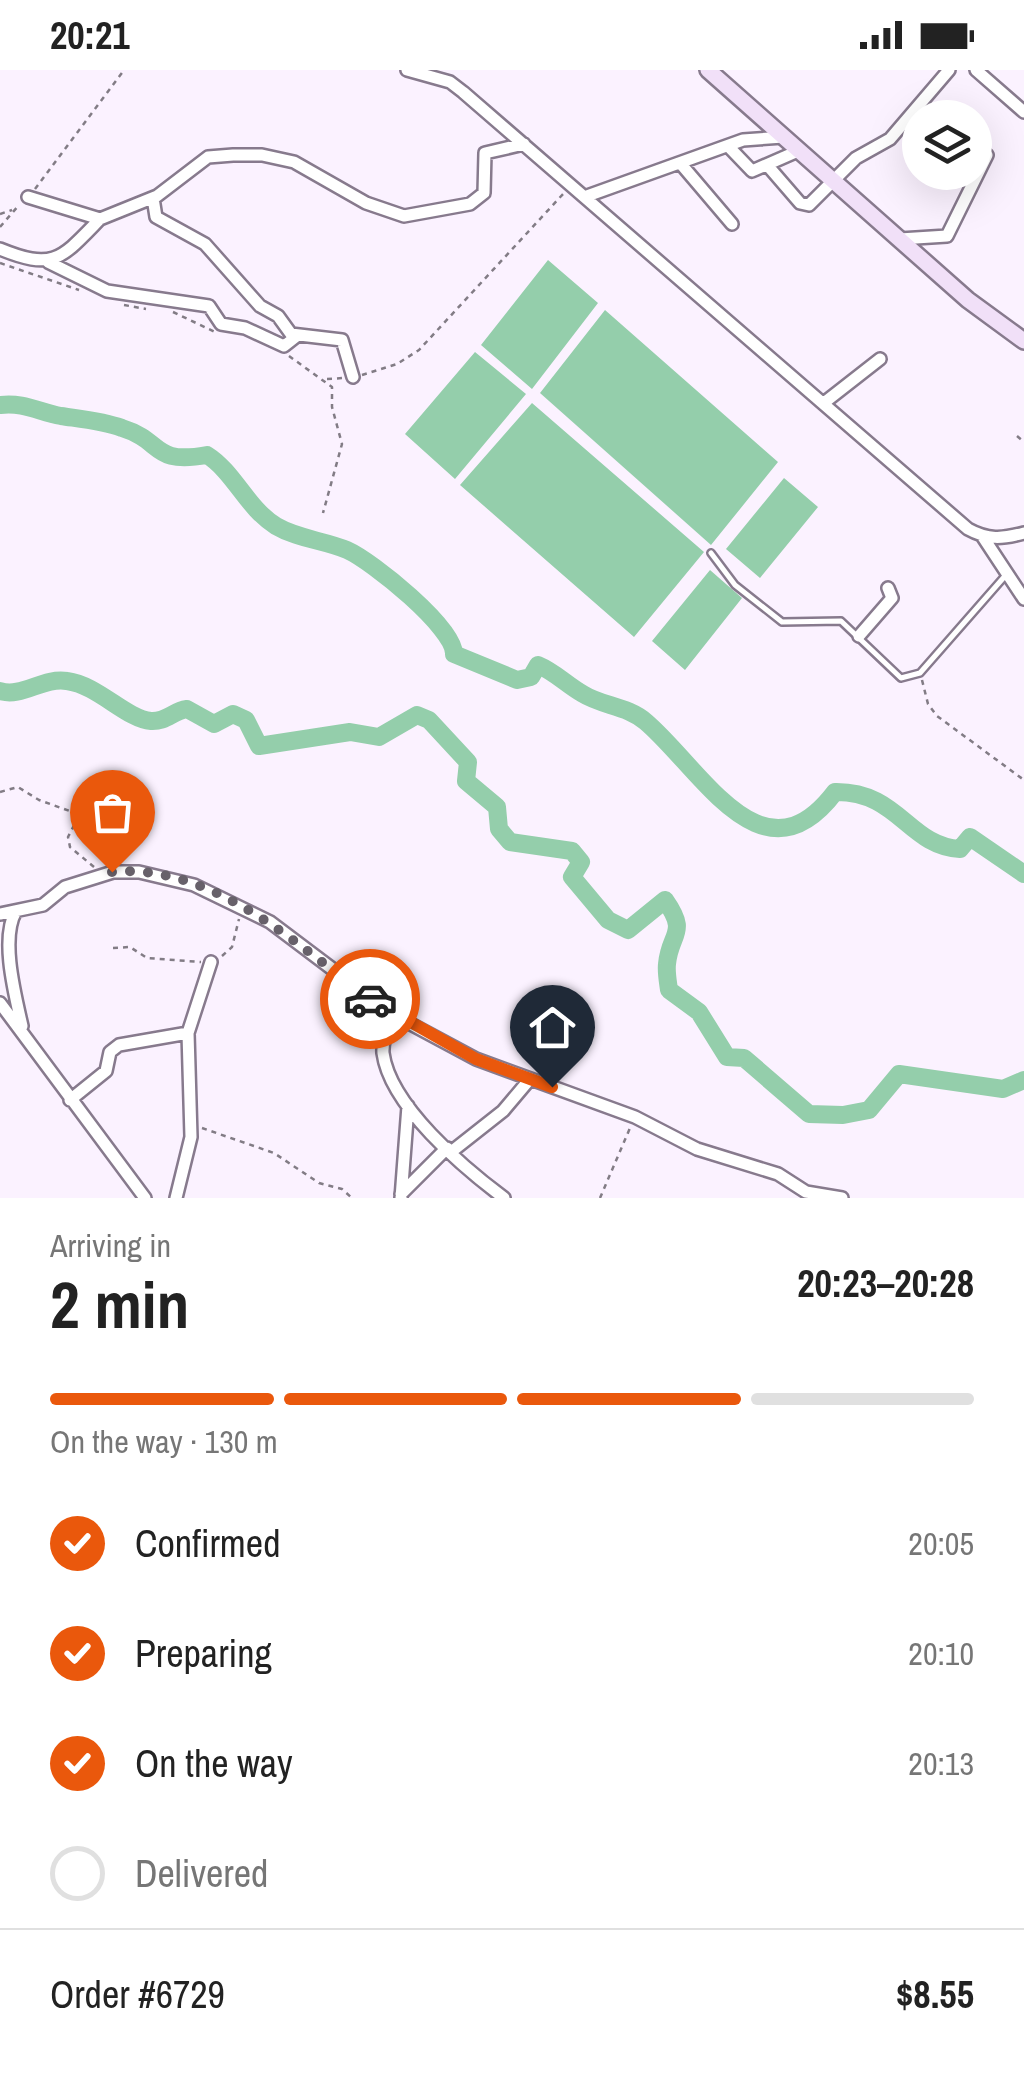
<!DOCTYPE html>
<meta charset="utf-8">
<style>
:root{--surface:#fff;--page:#f6f6f6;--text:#222;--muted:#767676;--line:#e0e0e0;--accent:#ea580c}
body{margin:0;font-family:"Archivo Narrow",sans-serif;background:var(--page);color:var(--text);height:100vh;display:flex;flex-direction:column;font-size:38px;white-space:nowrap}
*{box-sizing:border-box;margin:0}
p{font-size:32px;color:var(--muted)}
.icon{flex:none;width:55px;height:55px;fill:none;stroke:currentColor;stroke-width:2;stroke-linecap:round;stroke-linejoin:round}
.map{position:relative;height:1128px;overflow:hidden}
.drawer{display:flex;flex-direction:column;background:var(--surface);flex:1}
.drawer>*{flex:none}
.tools{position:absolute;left:902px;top:30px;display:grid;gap:20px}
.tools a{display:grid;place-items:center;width:90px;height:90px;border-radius:50%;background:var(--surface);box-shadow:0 10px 40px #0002;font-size:50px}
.pin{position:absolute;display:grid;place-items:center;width:85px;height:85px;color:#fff;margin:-102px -42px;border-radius:50% 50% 50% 0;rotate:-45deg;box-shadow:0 0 10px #0007}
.pin .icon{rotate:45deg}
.courier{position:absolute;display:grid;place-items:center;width:100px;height:100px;margin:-50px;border:8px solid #ea580c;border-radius:50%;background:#fff;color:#222;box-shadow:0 2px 12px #0007}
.overview em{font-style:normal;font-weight:800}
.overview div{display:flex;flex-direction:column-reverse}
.overview{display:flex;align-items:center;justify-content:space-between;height:170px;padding:0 50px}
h1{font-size:65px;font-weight:800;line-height:75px}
.bar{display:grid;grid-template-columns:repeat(4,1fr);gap:15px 10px;align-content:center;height:120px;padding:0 50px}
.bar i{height:12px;border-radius:8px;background:var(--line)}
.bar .selected{background:var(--accent)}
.bar p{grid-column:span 4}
.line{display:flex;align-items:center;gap:25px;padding:0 50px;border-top:2px solid var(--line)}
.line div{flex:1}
ol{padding:0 50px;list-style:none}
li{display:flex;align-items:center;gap:30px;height:110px}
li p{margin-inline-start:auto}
li .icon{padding:10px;border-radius:50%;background:var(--accent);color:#fff;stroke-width:4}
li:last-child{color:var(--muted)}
li i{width:55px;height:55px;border:5px solid var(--line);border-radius:50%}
.status{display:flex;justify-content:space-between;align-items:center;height:70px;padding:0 50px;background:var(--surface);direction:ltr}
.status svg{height:28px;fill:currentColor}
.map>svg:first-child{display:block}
.water{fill:#94ceab}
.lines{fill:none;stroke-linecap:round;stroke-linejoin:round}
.river{stroke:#94ceab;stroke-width:18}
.lane-casing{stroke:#877a8d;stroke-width:10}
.street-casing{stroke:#877a8d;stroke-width:16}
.secondary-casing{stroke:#877a8d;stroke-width:20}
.path{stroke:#827c85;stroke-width:2.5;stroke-dasharray:5 5;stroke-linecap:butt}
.lane{stroke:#fff;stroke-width:5}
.street{stroke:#fff;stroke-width:11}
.secondary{stroke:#f1e0f8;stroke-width:15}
.done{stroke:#67616a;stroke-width:10;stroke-dasharray:0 18}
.route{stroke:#ea580c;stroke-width:12}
</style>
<div class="status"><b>20:21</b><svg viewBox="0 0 49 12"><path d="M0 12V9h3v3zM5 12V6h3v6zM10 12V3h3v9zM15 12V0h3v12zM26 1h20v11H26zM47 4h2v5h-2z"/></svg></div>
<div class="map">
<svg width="1024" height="1128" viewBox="0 0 1024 1128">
<rect width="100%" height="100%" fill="#fbf2ff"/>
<path class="water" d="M548,190l50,43 -66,86 -51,-44z
M605,240l173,152 -67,83 -171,-152z
M475,282l51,42 -71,85 -50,-45z
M532,333l172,149 -70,85 -174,-152z
M784,408l34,29 -58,71 -34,-29z
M710,500l32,28 -57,72 -33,-29z"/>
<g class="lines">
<path class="river" d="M0,335c24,-3 39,7 61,11 20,3 42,5 61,12 42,13 29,37 85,27 27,17 40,53 69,71 22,13 47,14 71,24 25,11 108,78 107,104l63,26 14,-3 7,-12c17,7 29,20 45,29 19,12 45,12 63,28 56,48 117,165 189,70 64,-1 73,54 125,57l10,-12 54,37
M0,621c22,7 43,-14 67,-10 31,4 59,38 84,40 15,1 22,-10 36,-12l27,15 19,-10 13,6 13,26 91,-14 29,5 38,-22 12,5 39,42 -2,19 31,26 2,22 11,13 62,9 9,11 -9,15 36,43 20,10 37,-30c24,34 5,32 2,64 -1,8 1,18 2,26l30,22 28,45 17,1 65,56 34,1 26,-5 30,-36 104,15 21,-9"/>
<g class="lane-casing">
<path id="lane" d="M711,483l24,32 47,37 59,-1 60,57 19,-5 85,-97"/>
</g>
<g class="street-casing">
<path id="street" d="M407,0l43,12 13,10 505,437c20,11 34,10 56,4
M976,0l48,42
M728,76l24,25 46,-20
M681,94l51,60
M768,96l32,37 9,2 47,-47 34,-19 59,-69
M587,126l156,-56 40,-3
M28,127l72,22 57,-23 51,-39 25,-2h29l32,7 72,41 38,13 66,-12 14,-11 1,-40 39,-9
M153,128l3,19 49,27 55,62 18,10 13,18 51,6 11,37
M900,169l47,-3 40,-81
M0,179c54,22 61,10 100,-30
M48,192l59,29 102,15 12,18 24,4 39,18 14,-11
M825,332l55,-43
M983,467l41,62
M859,566l33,-38 -4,-10
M16,841c-16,27 -1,84 6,115
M0,844l43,-9 22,-18 48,-15h26l55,13 76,37 122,92 84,45 159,58 62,32 81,25 28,18 36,6
M0,933l145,195
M392,944c-4,12 -10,27 -9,39 7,53 81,115 121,145
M70,1030l36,-29 4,-19 9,-7 69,-12
M451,1082l52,-41 27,-32
M401,1124l46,-46
M176,1128l15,-61 -3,-104 23,-71
M401,1128l7,-92"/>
</g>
<g class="secondary-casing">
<path id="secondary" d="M708,0l260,230 56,41"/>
</g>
<path class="path" d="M35,119l89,-119
M0,144l12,-4
M0,157l19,-22
M0,193l79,27
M124,235l22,4
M173,242l42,20
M289,286l43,31v20l10,37 -19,69
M362,305l35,-11 22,-14 145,-157
M327,309l17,-1
M1017,366l7,6
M922,610l6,24 9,12 87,64
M0,722l18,-5 21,13 39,14
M94,797l-24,-20 -2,-10 32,-62
M113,878l17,-1 17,11 54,4
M222,886l10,-9 7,-28
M202,1058l72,25 45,30 23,6 10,9
M600,1128l30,-70"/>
<use href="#lane" class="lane"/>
<use href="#street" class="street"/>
<use href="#secondary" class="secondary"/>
</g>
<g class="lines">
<path class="done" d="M112,802c100,-9 184,72 258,127"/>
<path class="route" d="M370,929l106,60 76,28"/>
</g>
</svg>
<div class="tools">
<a><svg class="icon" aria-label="layers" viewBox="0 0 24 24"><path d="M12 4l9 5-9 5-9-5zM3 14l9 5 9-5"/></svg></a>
</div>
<div class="pin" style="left:112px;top:802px;background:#ea580c"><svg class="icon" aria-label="bag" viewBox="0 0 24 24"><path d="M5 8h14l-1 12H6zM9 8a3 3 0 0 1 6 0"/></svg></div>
<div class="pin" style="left:552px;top:1017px;background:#1f2937"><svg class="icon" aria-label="home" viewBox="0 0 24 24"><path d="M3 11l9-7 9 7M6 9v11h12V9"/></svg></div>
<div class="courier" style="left:370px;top:929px"><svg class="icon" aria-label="car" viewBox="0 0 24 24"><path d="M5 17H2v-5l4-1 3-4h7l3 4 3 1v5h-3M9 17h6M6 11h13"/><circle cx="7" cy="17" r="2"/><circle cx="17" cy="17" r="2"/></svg></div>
</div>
<section class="drawer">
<div class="overview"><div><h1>2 min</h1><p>Arriving in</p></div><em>20:23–20:28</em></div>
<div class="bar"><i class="selected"></i><i class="selected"></i><i class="selected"></i><i></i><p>On the way · 130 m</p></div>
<ol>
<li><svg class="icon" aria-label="check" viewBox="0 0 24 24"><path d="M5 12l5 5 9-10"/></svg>Confirmed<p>20:05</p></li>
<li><svg class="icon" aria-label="check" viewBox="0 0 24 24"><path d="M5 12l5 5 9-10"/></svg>Preparing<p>20:10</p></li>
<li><svg class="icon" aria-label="check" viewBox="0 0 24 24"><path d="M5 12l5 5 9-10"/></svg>On the way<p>20:13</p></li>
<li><i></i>Delivered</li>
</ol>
<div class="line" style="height:130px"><div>Order #6729</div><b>$8.55</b></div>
</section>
